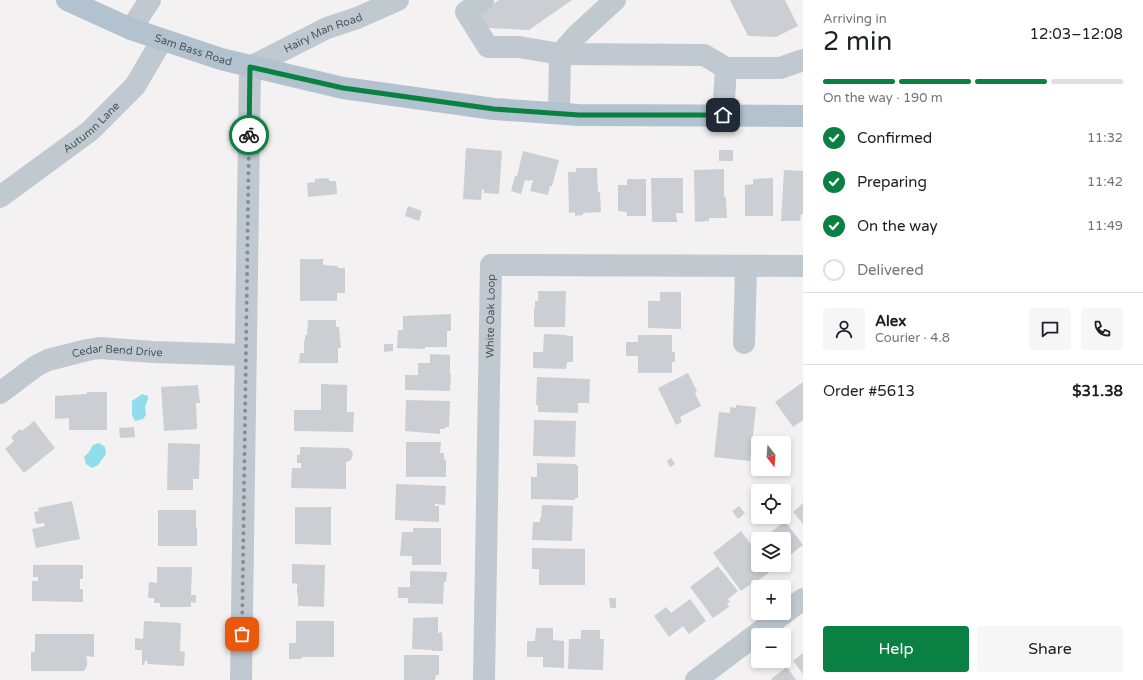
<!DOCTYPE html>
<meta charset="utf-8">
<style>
:root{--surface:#fff;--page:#f6f6f6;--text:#202124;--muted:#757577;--line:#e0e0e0;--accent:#0b8043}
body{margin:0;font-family:"Varela Round",sans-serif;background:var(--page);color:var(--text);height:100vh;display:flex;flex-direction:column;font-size:15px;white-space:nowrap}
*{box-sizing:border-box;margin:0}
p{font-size:13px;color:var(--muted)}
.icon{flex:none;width:22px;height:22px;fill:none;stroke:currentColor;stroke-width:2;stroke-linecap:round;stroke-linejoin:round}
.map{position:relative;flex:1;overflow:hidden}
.sheet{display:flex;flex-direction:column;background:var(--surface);width:340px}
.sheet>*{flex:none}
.needle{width:26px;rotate:163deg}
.tools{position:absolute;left:751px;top:436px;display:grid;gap:8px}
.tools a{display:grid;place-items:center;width:40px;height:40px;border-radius:4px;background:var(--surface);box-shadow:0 2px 6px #0003;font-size:20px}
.pin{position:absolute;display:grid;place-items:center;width:34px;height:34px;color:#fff;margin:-17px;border-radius:8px;box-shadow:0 2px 6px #0006}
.courier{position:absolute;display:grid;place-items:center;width:40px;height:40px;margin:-20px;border:3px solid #0b8043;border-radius:50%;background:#fff;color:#222;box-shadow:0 1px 5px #0007}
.headline em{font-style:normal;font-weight:600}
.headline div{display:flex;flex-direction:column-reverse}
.headline{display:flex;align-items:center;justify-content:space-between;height:68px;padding:0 20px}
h1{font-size:26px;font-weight:600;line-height:30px}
.bar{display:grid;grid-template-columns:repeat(4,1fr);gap:6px 4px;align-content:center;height:48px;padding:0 20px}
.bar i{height:5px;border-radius:3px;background:var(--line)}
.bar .selected{background:var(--accent)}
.bar p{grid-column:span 4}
.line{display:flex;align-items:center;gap:10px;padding:0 20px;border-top:1px solid var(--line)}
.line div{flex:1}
.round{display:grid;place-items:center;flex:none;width:42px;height:42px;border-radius:4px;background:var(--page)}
ol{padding:0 20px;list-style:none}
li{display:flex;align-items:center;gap:12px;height:44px}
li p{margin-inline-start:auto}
li .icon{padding:4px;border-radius:50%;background:var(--accent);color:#fff;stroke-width:4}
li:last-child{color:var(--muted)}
li i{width:22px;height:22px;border:2px solid var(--line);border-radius:50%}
.action{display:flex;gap:8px;margin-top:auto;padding:8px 20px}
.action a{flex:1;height:46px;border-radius:4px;background:var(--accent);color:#fff;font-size:16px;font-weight:600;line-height:46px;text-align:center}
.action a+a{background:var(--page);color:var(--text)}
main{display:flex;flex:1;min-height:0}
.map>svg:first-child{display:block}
.water{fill:#90ddeb}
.building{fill:#cbcfd3}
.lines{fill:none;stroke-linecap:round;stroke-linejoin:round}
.minor{stroke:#c0c9d0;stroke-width:22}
.major{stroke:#b2c2cf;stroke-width:22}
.done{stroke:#858c92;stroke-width:4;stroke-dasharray:0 7.2}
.route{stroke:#0b8043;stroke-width:5}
.labels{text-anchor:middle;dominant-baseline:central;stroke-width:3;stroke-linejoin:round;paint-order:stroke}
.street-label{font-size:11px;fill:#49565f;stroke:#fff}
</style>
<main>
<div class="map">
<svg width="803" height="680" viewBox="0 0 803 680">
<rect width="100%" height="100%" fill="#f4f1f2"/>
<path class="water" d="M142,394l6,2v3l-3,8 1,8 -3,4 -8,2 -3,-6v-14z
M99,443l6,4 1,7 -8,11 -6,3 -6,-4 -2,-7 5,-5 4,-7z"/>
<path class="building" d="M499,0h73l-43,30 -43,-2 -9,-13z
M730,0h55l13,26 -22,11 -28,-1z
M466,148l36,3 -3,43 -15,-1v-3l-2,-1 -1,11 -18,-1z
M719,150h14v11h-14z
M523,151l36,9 -7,26h-2l-2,9 -18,-4 3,-11h-2l-1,1 -5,-1 -4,14 -10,-3 4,-15h2z
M576,168h21l1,24h2l1,20 -18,1v2l-8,1v-4l-6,1 -1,-41h8z
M724,169v28h2l1,21h-18v3l-14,1 -1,-52z
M784,170l19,1v43h-2l-1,7h-19z
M329,178v3h7l1,13 -29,3 -1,-14 8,-1v-3z
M651,178h32v35h-7l1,9h-25z
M773,178v38h-28v-31l8,-1v-5z
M627,179h19v37h-19v-4l-9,-1v-26h9z
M408,206l14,5 -3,10 -14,-5z
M300,259h23v6l15,1v2h7v25h-8v8h-37z
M538,291h28l-1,36h-31v-19h1v-7h3z
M660,292h21v37l-33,-1v-27h12z
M451,314v17h-4v16h-22v2l-28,-1 1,-18h5v-14z
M308,320h28v7h3l2,21h-3v15h-39l1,-10h4v-12l1,-1v-5h2z
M544,334l23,1v1h6v26h-6l-1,7 -33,-1v-16h10z
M638,335h34v17h3v10h-3v11h-34v-17h-12v-14h12z
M384,344h9v7l-9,1z
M430,354l20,1v19h1l-1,17 -45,-1v-15h13v-12h12z
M688,373l9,18 -2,2 6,13 -21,11 2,5 -6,3 -18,-37z
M537,377l53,2 -1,24h-11v10l-40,-1v-7h-2z
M803,382v38l-10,7 -18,-25z
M321,384l26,1v27h7l-1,20 -59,-1v-21h27z
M198,385l2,18h-4l1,26 -33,2 -3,-44z
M87,392h20v38h-38v-12l-14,1v-23l32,-2z
M406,400l44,1 -1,26h-4v2h-5v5l-35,-3z
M736,405l20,2 -6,54 -36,-4 5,-45 11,1v-6l6,1z
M534,420l42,1 -1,36 -42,-1z
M34,421l21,27 -31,25 -19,-24 9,-8 -3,-4 9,-8 2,2z
M134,427l1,10 -15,1 -1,-10z
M406,442h35l-1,11h4v6l2,1v17h-40z
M168,443l32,1 -1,35h-6v11h-26z
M300,447l48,1 3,2 2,4 -2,6 -5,2v27l-55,-1 1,-20h9v-5h-4v-8h3z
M671,458l4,6 -5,3 -3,-6z
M537,463l39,1v1l2,1v32h-3v2l-44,-1v-22h6z
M396,484l50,2 -1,19 -10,-1v2h4v16l-44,-2z
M72,501l8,38 -44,9 -4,-19 13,-3 -1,-3 -8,1 -2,-12 5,-1 -1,-3z
M803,503v21l-10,-12z
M542,505l31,1 -1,35 -40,-1 1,-18h7v-4h1z
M739,506l6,7 -7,6 -6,-8z
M295,507h36v38l-36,-1z
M158,510h38v18h1v18h-39z
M785,521l18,24 -19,15v-21h-22z
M413,528h28v37h-29v-9h-12l2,-24h11z
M741,531l17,23v11h8l5,6 -19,14 -1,-1 -10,7 -28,-38z
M532,548l53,1v36h-46v-16h-7z
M292,564l33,1 -1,42 -26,-1v-11h-1v-10h1v-1l-6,-1z
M33,565h50v14h-3v10h3v13l-51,-1v-20h6v-4h-5z
M718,566l20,25 -10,8 2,3 -3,2 2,3 -16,11 -23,-31z
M157,567h35l-1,28h5v8l-5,-1v5h-31v-4h-6v-5h-6l1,-16 8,1z
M410,571l37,1 -1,10h-2l-1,22 -35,-1v-5h-10v-11h12z
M609,598h7v10h-6z
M690,599l16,22 -17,13 -6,-8 -14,11 -15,-21 12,-9 5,6z
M438,617v16l4,-1 1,19h-11v-1l-20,-1 1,-31z
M144,621l37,2 -1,28 5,1 -1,14 -37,-2 1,-3h-3l-1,4h-2v-15h-7v-12l8,1z
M296,621h38v36h-32l-1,2h-12v-16h7z
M536,628h17v12l11,1v27l-21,-1v-10h-16v-16h8z
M581,630h19v9h4l-1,31 -35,-1 1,-30h12z
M35,634h59v23l-9,-1 2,2v8l-3,5h-53v-19h4z
M803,653v21l-10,-13z
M404,655h35v20h-3l-1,5h-31z
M787,667l9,13h-24l-1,-1z"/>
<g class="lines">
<g class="minor">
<path d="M483,0l-17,12 22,35h31l41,7 144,1 22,13"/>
<path d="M131,29l19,-29"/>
<path d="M559,113l1,-59 17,-19 38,-35"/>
<path d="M723,115l3,-47h54l23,-8"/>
<path id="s1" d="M0,197l90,-66 45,-45 27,-46"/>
<path d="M744,343l2,-76"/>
<path id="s2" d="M0,393l36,-27 12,-6 39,-10 13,-2 53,4 93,3"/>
<path id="s3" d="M241,680l9,-613 77,-39 30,-10 41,-18"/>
<path id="s4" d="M484,680l7,-415 312,1"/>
<path d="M696,680l107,-81"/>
</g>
<path class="major" id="s5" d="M67,0l64,29 90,30 122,29 151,21 85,6 224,1"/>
</g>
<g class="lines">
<path class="done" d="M242,634l7,-499"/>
<path class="route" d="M249,135l1,-68 93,21 151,21 85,6h144"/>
</g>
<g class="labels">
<g class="street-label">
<text stroke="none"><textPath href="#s3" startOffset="694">Hairy Man Road</textPath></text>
<text stroke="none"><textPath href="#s5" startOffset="136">Sam Bass Road</textPath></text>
<text stroke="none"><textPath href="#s1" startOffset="115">Autumn Lane</textPath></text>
<text stroke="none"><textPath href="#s4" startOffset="364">White Oak Loop</textPath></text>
<text stroke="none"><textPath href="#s2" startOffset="129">Cedar Bend Drive</textPath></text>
</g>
</g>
</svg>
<div class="tools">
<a><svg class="needle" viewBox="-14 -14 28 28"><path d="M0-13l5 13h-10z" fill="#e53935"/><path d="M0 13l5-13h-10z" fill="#757577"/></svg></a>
<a><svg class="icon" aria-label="locate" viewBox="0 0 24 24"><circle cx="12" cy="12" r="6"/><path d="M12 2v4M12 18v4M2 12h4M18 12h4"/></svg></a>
<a><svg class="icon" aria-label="layers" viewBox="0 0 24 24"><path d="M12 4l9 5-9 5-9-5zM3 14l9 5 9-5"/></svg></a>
<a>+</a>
<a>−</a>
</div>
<div class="pin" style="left:242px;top:634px;background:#ea580c"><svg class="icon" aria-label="bag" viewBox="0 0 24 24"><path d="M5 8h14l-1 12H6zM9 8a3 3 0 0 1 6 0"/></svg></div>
<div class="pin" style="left:723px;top:115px;background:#1f2937"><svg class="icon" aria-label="home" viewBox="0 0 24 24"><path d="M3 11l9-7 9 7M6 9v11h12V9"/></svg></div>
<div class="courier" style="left:249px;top:135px"><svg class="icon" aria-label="bike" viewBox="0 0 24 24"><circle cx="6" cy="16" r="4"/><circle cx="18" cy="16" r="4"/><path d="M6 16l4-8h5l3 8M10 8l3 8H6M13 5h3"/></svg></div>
</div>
<section class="sheet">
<div class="headline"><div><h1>2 min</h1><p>Arriving in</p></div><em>12:03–12:08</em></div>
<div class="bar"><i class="selected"></i><i class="selected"></i><i class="selected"></i><i></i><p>On the way · 190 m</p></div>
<ol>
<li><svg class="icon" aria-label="check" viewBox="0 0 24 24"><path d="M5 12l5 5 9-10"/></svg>Confirmed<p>11:32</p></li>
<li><svg class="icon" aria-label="check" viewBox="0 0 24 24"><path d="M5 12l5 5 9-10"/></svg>Preparing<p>11:42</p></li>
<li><svg class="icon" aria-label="check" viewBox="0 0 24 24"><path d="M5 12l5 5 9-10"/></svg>On the way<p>11:49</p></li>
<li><i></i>Delivered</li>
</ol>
<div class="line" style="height:72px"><a class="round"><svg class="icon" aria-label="person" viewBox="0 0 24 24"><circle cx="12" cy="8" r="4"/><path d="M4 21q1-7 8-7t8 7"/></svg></a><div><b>Alex</b><p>Courier · 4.8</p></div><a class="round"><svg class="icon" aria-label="chat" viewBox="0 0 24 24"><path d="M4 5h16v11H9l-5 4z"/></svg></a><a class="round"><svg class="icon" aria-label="phone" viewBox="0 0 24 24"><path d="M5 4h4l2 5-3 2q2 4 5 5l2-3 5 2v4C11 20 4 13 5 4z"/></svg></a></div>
<div class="line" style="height:52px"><div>Order #5613</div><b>$31.38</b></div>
<div class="action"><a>Help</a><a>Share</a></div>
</section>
</main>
